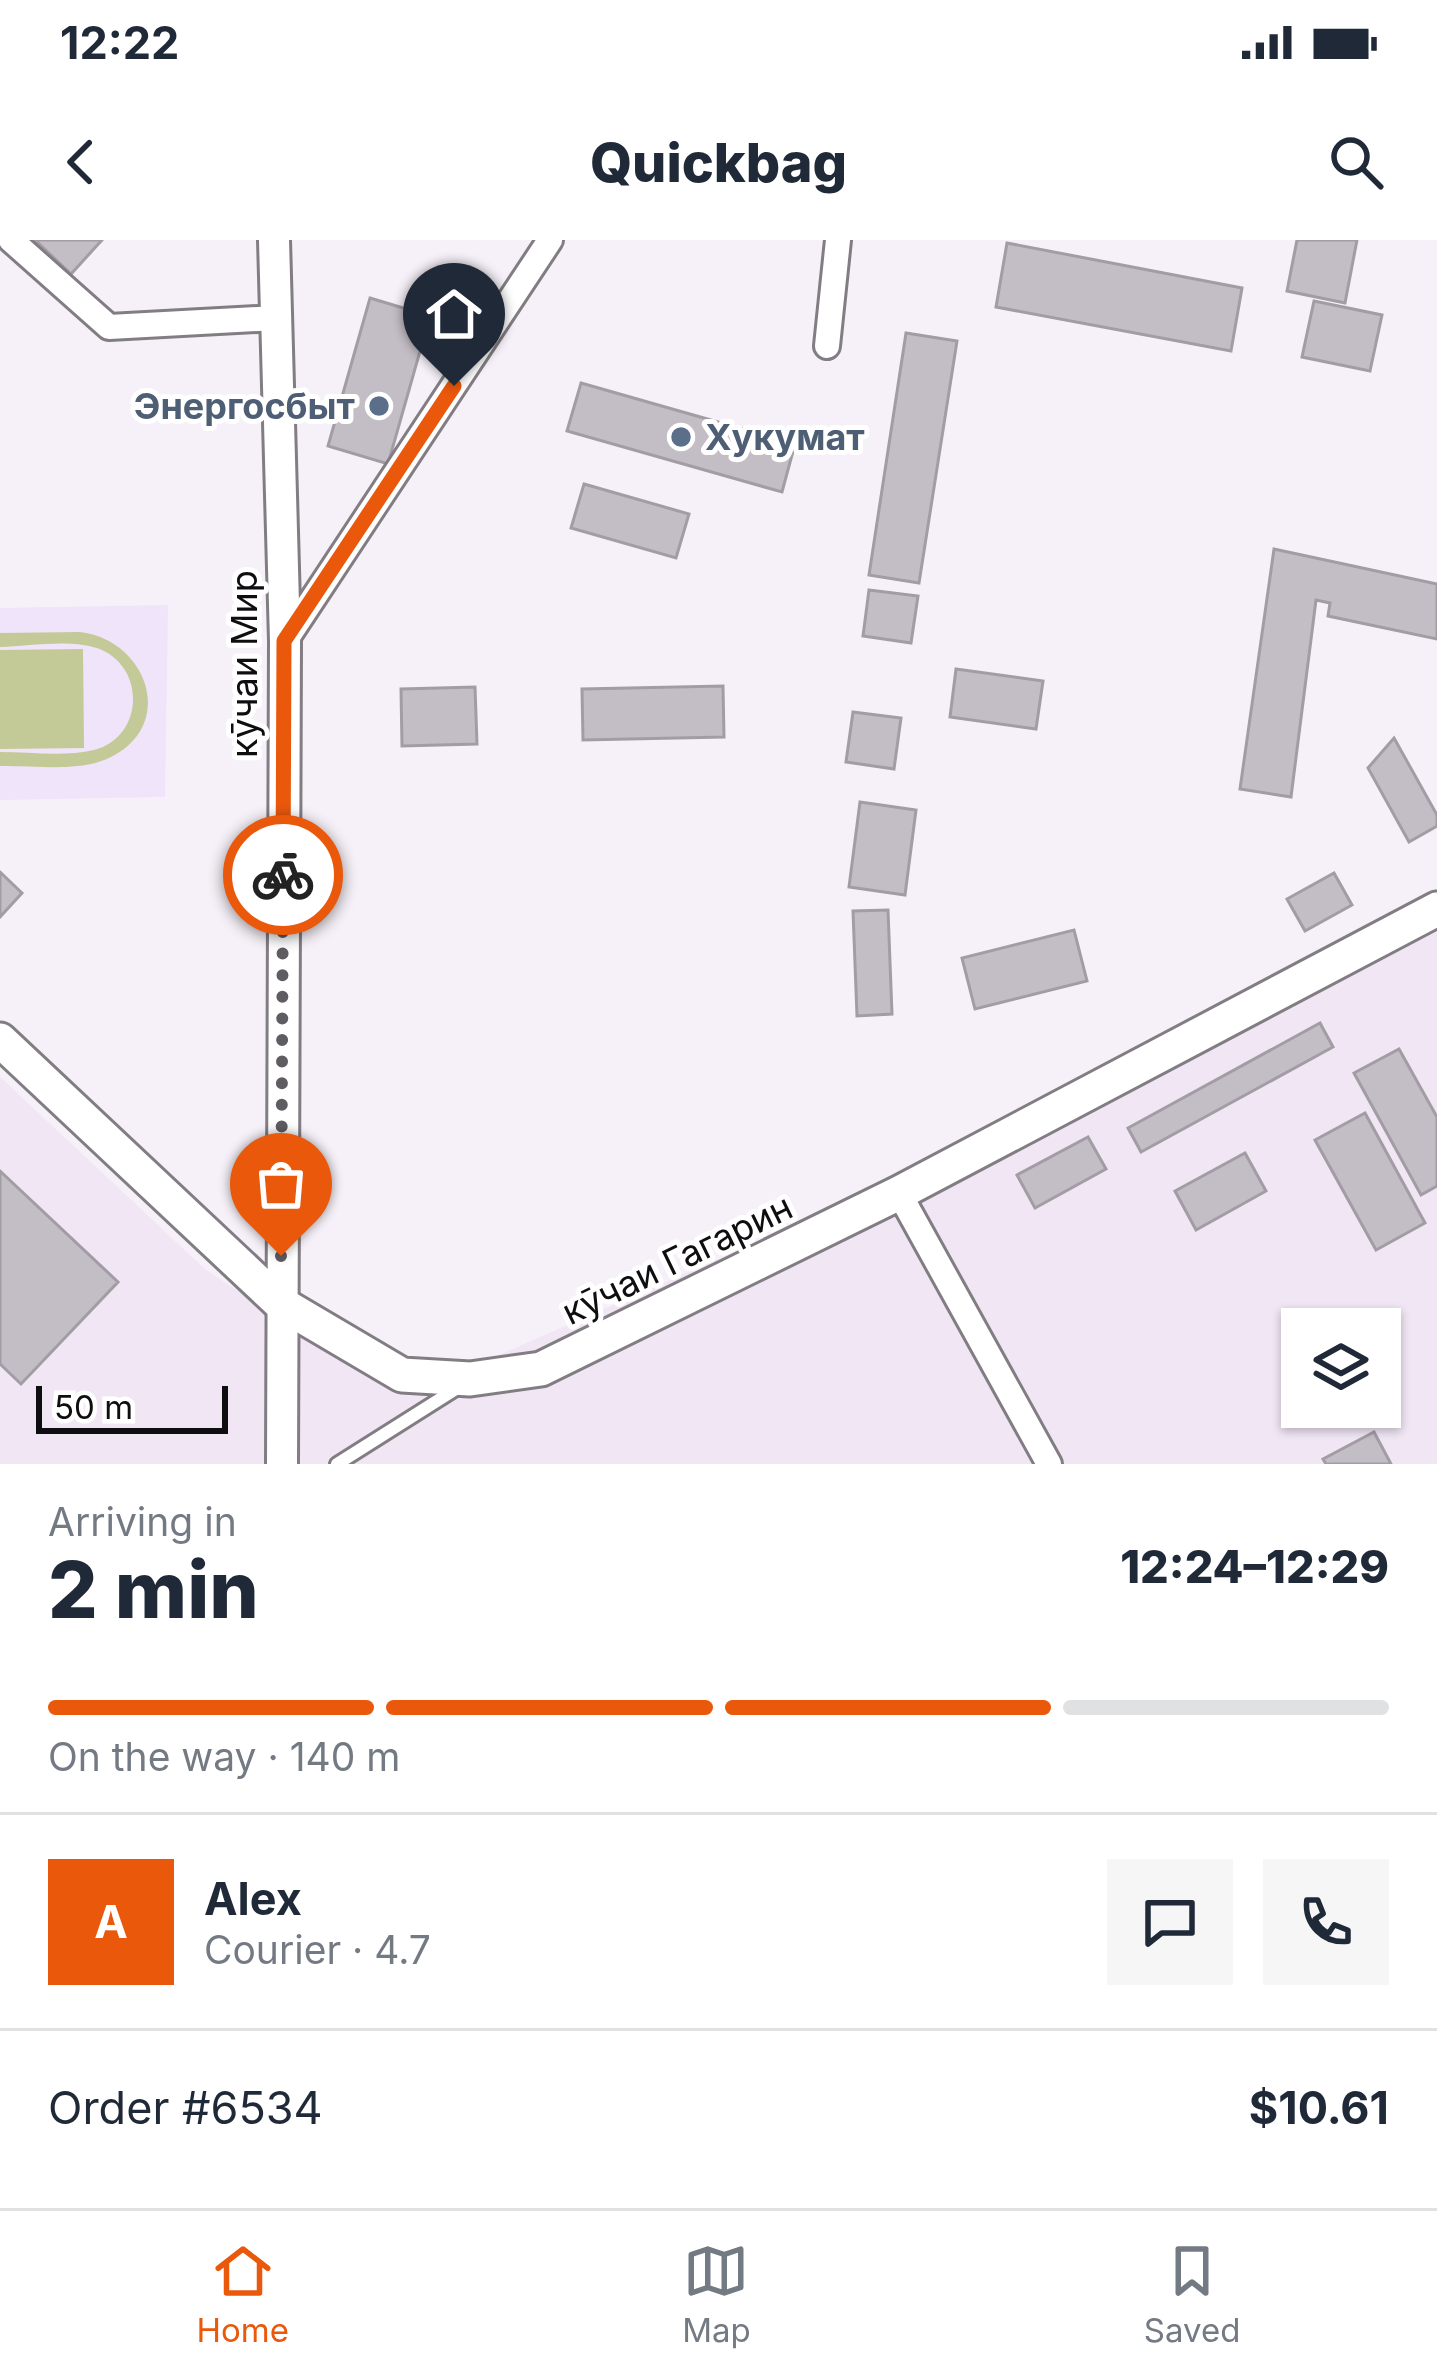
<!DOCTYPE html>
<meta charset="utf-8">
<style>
:root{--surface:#fff;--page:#f6f6f7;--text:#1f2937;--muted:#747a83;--line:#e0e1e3;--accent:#ea580c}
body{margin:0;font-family:Inter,sans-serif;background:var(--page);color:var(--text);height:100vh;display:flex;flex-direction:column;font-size:45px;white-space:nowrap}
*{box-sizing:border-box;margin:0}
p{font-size:39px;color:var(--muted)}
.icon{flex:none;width:66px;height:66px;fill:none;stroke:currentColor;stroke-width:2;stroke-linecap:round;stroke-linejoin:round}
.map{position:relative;height:1224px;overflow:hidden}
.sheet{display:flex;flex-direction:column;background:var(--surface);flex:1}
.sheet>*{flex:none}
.buttons{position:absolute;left:1281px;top:1068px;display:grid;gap:24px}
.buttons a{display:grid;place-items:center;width:120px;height:120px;border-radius:0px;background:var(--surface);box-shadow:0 3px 9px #0004;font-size:60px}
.scale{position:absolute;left:36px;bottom:30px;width:192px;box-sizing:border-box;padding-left:12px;border:6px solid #0e0d0f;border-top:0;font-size:33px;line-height:42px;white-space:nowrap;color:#0e0d0f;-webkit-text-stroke:9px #fff;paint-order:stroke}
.pin{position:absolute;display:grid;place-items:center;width:102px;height:102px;color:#fff;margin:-123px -51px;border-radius:50% 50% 50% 0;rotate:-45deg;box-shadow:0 0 12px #0007}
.pin .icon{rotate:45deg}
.courier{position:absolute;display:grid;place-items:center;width:120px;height:120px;margin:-60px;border:9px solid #ea580c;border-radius:50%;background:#fff;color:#222;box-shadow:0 3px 15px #0007}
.head em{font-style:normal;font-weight:800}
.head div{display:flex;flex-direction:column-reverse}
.head{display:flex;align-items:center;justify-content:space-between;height:204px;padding:0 48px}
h1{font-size:78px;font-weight:800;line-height:90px}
.bar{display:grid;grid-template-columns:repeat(4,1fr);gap:18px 12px;align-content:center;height:144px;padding:0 48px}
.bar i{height:15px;border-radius:9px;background:var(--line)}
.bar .current{background:var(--accent)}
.bar p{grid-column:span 4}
.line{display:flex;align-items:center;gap:30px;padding:0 48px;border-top:3px solid var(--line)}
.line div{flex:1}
.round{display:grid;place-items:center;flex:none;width:126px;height:126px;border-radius:0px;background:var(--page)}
.status{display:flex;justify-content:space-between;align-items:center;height:84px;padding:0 60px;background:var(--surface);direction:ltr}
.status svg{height:33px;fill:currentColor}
header{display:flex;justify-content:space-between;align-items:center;height:156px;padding:0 48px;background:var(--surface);font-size:54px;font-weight:800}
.tabs{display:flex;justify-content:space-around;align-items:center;height:168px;border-top:3px solid var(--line);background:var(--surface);font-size:33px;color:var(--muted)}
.tabs a{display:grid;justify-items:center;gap:6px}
.tabs .current{color:var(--accent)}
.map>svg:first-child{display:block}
.built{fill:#f0e6f4;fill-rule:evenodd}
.education{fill:#efe4f9}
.green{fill:#c4c998}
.building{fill:#c3bec5;stroke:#a29da4;stroke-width:3}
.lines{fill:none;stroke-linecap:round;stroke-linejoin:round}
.service-casing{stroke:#827d83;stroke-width:18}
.minor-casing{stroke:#827d83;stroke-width:30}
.tertiary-casing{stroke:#827d83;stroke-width:36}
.secondary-casing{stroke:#827d83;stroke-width:39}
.service{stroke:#fff;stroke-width:12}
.minor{stroke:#fff;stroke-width:24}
.tertiary{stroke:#fff;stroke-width:30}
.secondary{stroke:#fff;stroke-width:33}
.done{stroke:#5f5d61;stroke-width:12;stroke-dasharray:0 21.6}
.route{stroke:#ea580c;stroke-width:15}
.service-dot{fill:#5c6f8a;stroke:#fff;stroke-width:4.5}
.labels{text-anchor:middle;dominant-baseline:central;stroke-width:10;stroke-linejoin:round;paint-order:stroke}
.service-label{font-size:36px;font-weight:bold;fill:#4e5e75;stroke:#fff;text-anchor:end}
.street-label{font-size:36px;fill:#0e0d0f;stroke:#fff}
</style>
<div class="status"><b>12:22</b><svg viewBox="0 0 49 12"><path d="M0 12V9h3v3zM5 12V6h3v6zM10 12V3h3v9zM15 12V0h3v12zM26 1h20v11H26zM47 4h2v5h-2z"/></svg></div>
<header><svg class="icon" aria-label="back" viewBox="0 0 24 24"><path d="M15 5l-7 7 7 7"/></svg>Quickbag<svg class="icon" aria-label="search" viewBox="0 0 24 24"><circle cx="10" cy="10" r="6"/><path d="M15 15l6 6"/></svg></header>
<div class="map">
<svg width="1437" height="1224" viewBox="0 0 1437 1224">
<rect width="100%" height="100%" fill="#f6f1f8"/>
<path class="built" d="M1437,652v572h-1437v-387l206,193 162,105 129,-19 312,-137zM1302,1089h78v78h-78z"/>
<path class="education" d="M168,365l-3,192 -165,3v-192z"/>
<path class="green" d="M80,392c67,8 97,92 31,125 -31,16 -77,8 -111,9v-14c29,0 65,5 94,-2 48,-12 53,-79 8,-100 -27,-12 -72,-4 -102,-3v-14z
M83,409l1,99 -84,1v-99z"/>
<path class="building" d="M35,0h67l-31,34z
M1297,0h60l-12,63 -58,-12z
M1007,3l235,45 -11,63 -235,-44z
M370,58l60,18 -42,148 -60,-18z
M1314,61l68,14 -12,56 -68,-14z
M906,93l51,8 -38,242 -50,-8z
M581,143l214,61 -13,48 -215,-61z
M584,244l105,30 -13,44 -105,-30z
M1274,309l163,35v55l-109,-23 2,-13 -14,-3 -25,197 -51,-8z
M869,350l49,6 -7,47 -48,-7z
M956,429l87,12 -7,48 -86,-12z
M723,446l1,51 -141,3 -1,-51z
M475,447l2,57 -75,2 -1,-57z
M853,472l48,6 -7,51 -48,-7z
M1394,498l43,77v11l-28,16 -41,-74z
M860,562l56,8 -11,85 -56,-8z
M0,632l22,21 -22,24z
M1334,633l18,32 -47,26 -18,-32z
M888,670l4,104 -35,2 -4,-105z
M1074,690l13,51 -112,28 -13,-51z
M1320,783l13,24 -192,105 -13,-24z
M1399,809l38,68v69l-16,9 -67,-122z
M1365,873l60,110 -49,27 -61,-110z
M1088,897l18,32 -71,39 -18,-33z
M1245,913l21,38 -70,39 -21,-39z
M0,931l118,111 -97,102 -21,-20z
M1374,1192l17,32h-65l-3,-5z"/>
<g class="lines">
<g class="service-casing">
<path id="service" d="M337,1224l122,-77"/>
</g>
<g class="minor-casing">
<path id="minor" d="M11,0l98,87 167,-9
M827,106l11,-106
M285,401l265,-401
M899,953l150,271"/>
</g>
<g class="tertiary-casing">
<path id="tertiary" d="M274,0l11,401 -3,823"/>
</g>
<g class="secondary-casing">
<path id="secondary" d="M0,800l280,263 122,72 68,4 71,-10 358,-176 538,-284"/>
</g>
<use href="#service" class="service"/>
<use href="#minor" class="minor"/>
<use href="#tertiary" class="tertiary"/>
<use href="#secondary" class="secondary"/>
</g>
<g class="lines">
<path class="done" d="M281,1016l2,-381"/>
<path class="route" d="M283,635l1,-234 170,-255"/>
</g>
<g class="service-dot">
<circle cx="379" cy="166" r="12"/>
<circle cx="681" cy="197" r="12"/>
</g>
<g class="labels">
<g class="service-label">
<text x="355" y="166">Энергосбыт</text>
<text x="705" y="197" text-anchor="start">Хукумат</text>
</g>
<g class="street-label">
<text transform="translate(244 424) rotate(-90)">кӯчаи Мир</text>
<text transform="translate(677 1019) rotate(-26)">кӯчаи Гагарин</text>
</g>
</g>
</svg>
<div class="buttons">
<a><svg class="icon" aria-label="layers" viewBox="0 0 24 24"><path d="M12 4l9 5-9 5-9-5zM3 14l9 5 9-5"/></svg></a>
</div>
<div class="scale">50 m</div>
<div class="pin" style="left:281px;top:1016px;background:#ea580c"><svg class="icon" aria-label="bag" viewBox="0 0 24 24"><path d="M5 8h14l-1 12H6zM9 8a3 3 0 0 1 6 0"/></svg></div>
<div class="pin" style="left:454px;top:146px;background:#1f2937"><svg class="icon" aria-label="home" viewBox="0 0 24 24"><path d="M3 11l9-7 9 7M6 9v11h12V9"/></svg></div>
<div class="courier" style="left:283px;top:635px"><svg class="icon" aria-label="bike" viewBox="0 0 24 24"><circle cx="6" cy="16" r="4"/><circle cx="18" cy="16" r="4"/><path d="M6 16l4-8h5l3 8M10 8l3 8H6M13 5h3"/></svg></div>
</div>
<section class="sheet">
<div class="head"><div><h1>2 min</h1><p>Arriving in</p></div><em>12:24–12:29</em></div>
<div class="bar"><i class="current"></i><i class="current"></i><i class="current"></i><i></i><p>On the way · 140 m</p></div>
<div class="line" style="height:216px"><b class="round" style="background:var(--accent);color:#fff">A</b><div><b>Alex</b><p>Courier · 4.7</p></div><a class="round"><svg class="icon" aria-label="chat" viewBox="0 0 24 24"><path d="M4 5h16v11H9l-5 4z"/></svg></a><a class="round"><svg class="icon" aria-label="phone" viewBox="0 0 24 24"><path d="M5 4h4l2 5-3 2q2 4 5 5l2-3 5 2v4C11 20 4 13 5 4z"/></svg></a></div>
<div class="line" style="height:156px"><div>Order #6534</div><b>$10.61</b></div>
</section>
<nav class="tabs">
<a class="current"><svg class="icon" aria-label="home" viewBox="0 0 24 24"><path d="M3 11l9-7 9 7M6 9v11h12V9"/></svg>Home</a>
<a><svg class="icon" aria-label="map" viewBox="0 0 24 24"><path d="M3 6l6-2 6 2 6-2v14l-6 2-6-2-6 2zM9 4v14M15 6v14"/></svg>Map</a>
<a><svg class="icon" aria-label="saved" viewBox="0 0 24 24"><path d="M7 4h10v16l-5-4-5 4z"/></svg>Saved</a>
</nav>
